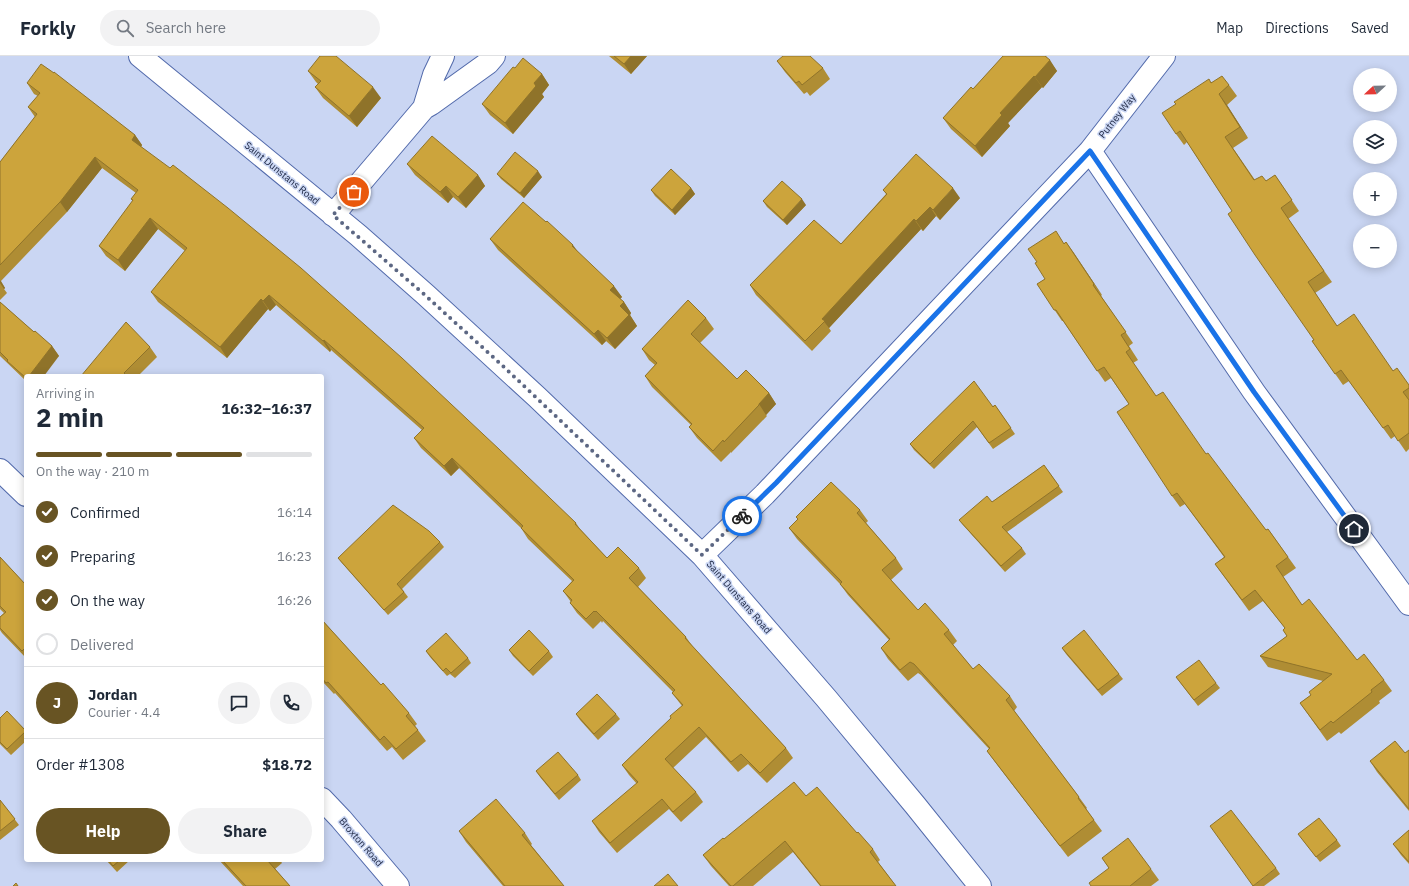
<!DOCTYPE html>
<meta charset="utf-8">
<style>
:root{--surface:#fff;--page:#f2f2f3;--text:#1f2937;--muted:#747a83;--line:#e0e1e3;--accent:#685423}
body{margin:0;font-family:"IBM Plex Sans",sans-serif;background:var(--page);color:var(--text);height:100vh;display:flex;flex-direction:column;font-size:15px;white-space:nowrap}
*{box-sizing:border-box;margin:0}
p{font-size:13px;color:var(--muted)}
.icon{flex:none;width:22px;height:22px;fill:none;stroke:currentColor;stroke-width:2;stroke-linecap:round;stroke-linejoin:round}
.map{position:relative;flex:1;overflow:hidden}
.panel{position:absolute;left:24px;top:318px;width:300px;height:488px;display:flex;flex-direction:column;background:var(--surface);border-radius:4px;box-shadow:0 2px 10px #0003}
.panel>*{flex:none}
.needle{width:26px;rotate:248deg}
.controls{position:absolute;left:1353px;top:12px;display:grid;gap:8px}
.controls a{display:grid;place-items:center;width:44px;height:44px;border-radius:50%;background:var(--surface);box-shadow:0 2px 10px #0003;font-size:20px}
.pin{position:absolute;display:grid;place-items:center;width:34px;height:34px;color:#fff;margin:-17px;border:2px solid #fff;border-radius:50%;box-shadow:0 1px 4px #0007}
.courier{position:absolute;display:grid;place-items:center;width:40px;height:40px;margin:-20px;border:3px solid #1a73e8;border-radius:50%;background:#fff;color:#222;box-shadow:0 1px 5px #0007}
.summary em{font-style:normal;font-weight:800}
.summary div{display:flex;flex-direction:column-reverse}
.summary{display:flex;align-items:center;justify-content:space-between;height:68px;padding:0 12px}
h1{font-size:26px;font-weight:800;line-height:30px}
.bar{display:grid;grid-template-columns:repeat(4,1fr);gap:6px 4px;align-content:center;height:48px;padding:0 12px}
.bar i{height:5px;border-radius:3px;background:var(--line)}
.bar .active{background:var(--accent)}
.bar p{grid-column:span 4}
.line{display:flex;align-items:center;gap:10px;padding:0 12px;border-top:1px solid var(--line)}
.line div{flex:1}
.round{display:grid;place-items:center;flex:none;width:42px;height:42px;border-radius:21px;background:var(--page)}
ol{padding:0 12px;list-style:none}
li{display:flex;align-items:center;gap:12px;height:44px}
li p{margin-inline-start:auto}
li .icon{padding:4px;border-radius:50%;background:var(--accent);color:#fff;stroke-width:4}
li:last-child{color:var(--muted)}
li i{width:22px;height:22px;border:2px solid var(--line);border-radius:50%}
.primary-button{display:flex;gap:8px;margin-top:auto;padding:8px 12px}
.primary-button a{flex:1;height:46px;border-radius:24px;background:var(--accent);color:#fff;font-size:16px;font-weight:800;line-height:46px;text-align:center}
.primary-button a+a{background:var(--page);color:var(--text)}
header{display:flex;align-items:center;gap:24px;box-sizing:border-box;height:56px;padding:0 20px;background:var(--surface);border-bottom:1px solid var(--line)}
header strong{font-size:19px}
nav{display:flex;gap:22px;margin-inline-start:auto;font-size:14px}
.search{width:280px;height:36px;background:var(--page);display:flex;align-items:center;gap:10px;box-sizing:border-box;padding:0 14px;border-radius:22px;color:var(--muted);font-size:15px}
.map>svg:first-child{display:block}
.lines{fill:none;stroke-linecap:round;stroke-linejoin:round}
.minor-casing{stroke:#526aab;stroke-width:24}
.minor{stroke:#fff;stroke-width:22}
.wall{fill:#af8d34}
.shaded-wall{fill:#8f732a}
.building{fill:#cca43c;stroke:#8f732a}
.done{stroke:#5c6783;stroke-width:4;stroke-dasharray:0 7.2}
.route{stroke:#1a73e8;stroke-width:5}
.labels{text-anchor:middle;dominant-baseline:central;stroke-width:3;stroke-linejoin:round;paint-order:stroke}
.street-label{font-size:10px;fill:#212b47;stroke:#cad6f3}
</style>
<header>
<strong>Forkly</strong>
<div class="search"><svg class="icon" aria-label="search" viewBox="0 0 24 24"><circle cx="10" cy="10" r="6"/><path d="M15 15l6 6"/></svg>Search here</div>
<nav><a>Map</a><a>Directions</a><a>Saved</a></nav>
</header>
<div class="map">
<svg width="1409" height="830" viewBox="0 0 1409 830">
<rect width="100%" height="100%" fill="#cad6f3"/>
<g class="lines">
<g class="minor-casing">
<path id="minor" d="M140,0l218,179 68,60 111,102 165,158 124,143 89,107 65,81
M424,52l10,-33 9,-19
M1090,95l164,241 155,212
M333,159l91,-107 7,-4 57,-41 6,-7
M0,414l26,25
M702,499l63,-61 325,-343 74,-95
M322,743l19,20 57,67"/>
</g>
<use href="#minor" class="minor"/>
</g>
<path class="wall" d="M609,0h38l-16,18z
M1004,0h42l11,15 -14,17 -1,-1 -34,36 2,3 -28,31 -31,-28 -8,-11 30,-29z
M777,5l46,7 7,11 -20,17 -3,-4 -3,2 -19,-22z
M308,15l73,27 -24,29 -34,-29 -8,-11 3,-3 -2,-2z
M542,18l7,11 -7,9 2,3 -31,37 -23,-19 -8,-11z
M1211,26l18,3 8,11 -10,9 21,33 -15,10 22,32 11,1 9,-6 24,36 -11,8 44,63 -17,11 22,33 56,45 16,14v64l-3,3 -11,-16 -4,3 -42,-58 -6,4 -31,-44 2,-1 -82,-129 -45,-69 -3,3 -8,-11v-30z
M27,27l108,52 7,10 -1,2 435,376 4,6 27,29 32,10 7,10 -8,9 48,50 7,10 93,101 7,10 -26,25 -19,-19 -10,8 -32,-35 -33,31 23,24 7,10 -22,20 -12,-13 -52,44 -18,-21 -7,-11 45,-37 -8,-9 -7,-10 49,-47 11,-12 -10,-13 1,-1 -70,-71 -1,2 -1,-2 -8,8 -16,-16 -7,-10 1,-1 -8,-11 9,-10 -44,-42 -7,-11 -62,-60 -8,8 -30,-28 -7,-10 8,-8 -91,-80 -1,2 -54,-47 -6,6 -2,-2 -41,49 -69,-56 -7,-10 34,-41 -27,-22 -33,42 -19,-15 -7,-10 34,-45 -2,-2 5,-6 -34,-25 -35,44 -66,69 4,7 -1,1 3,4 -7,7v-138l35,-45 -7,-10 10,-11 -4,-2z
M407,108l71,11 7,11 -19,22 -13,-11 -5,6 -33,-28z
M497,118l45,3 -18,21 -23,-19z
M691,132l4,6 -20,21 -20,-19 -4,-6z
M883,134l77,8 -20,22 -4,-4 -13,15 -2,-2 -92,99 2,3 -19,20 -56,-56 -6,-10 91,-41 45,-50z
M763,145l43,4 -19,20 -20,-18z
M546,166l33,31 43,44 -2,2 4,3 7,11 -1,2 7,11 -22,23 -9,-8 -4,4 -104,-95 -8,-11z
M1066,186l36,53 -1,1 32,47 -4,3 9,14 -5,3 23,33 50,58 60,76 2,-1 28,39 -13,9 19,28 55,55 27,20 8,11 -13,10 1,2 -39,31 -2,-2 -12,9 -27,-38 11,-8 12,-14 -55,-14 -8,-11 27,-20 -4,-6 2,-2 -22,-27 -14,10 -34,-47 9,-7 -39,-53 -5,3 -8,-11 -43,-92 -18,-26 -6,4 -42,-61h-1l-25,-37 8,-5 19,-36z
M0,246l34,30 18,14 7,10 -33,20v5l-26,-25z
M706,262l8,11 -14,14 37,36 32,14 7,11 -10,11 1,1 -36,37v-1l-10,10 -24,-24 -8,-11 2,-2 -39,-38 -7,-11 10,-11 -6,-5 -7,-11z
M150,291l7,10 -19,19h-57z
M995,349l20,29 -22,15 -16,-22 -43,42 -20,-19 -4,-6z
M1044,409l19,27 -56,40 15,16 4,6 -21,18 -42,-47 -4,-5 33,-18z
M860,454l8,11 -2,2 30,35 7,11 -12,11 27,30 31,20 8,11 -4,4 20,24 37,27 7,11 -3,4 65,86 8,11 -1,1 16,22 -34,26 -73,-95 -8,-11 2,-2 -68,-74 -3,-2 -10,8 -20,-22 -7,-11 8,-8 -41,-45 -8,-11 -43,-45 -8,-11z
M440,486l4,5 -42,42 6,8 -20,18 -46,-52 -4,-5z
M0,501l26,28v73l-24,-25 -2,-3v-13l4,-4 -4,-4z
M322,564l59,65 28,28 8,11 -2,2 11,15 -23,19 -11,-13 -5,4 -52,-58 -1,1 -12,-13z
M1062,592l57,26 4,5 -21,17 -36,-42z
M509,594l40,1 4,6 -20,19 -20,-20z
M426,595l42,7 3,5 -16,15 -5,-4 -3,2 -17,-19z
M1176,621l40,6 4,5 -22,18z
M576,658h40l4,5 -22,21 -18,-20z
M0,662l26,13v10l-15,14 -11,-11z
M1409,694v61l-32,-39 -7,-11 35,-8z
M536,715l42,4 3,5 -22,20 -19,-23z
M806,740l51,37 16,16 7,11 -2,2 18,24h-76l-27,-34 -40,34h-24l-18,-20 -8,-11 21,-16z
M0,744l19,25 -19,15z
M1409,774v34l-8,-9 -8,-11z
M459,775l66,2 7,11 -1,1 33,41h-61l-37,-44z
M1298,778l39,6 4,6 -21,16z
M1102,802l49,11 8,11 -8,6h-60l18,-18z
M106,804h24l-13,12z
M219,804h61l2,3 -7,6 15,17h-47z
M1276,812l4,6 -16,12h-11z"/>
<path class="shaded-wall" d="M631,0h16l-16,18 -7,-10z
M1050,4l7,11 -14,17 -8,-11z
M542,18l7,11 -7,9 2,3 -31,37 -8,-11 29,-40z
M1034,20l8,11 -34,36 2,3 -28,31 -7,-11 25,-33z
M373,31l8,11 -24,29 -8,-11z
M1219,38l8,11 21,33 -8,-11z
M135,79l7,10 -3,5 -7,-10z
M95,101l7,11 -35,44 -7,-10z
M538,115l4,6 -18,21 -4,-5z
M478,119l7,11 -19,22 -8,-11z
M446,130l7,11 -5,6 -8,-11z
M691,132l4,6 -20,21 -3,-5z
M953,132l7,10 -20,22 -7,-10z
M802,143l4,6 -19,20 -4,-5z
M930,151l6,9 -13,15 -7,-10z
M150,162l8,11 -33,42 -7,-11z
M914,163l7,10 -92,99 -7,-9z
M1066,186l8,11 28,42 -8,-11z
M573,189l8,11 -9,-10z
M0,224l5,8 -1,1 -4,-6z
M614,230l8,11 -4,4 -8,-11z
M269,239l7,10 -6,6 -7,-10z
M261,243l7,10 -41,49 -7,-11z
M624,246l7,11 -1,2 7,11 -22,23 -8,-11 13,-32z
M598,274l8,11 -4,4 -8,-11z
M324,284l7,10 -1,2 -7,-11z
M52,290l7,10 -15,20h-15z
M769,337l7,11 -10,11 -7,-11z
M452,402l7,10 -8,8 -7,-10z"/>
<path class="building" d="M320,0h16l37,31 -24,29 -34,-29 6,-6 -13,-10z
M614,0h17l-7,8z
M783,0h27l13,12 -21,17 -3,-4 -3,2 -19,-22z
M1003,0h42l5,4 -15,17 -1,-1 -34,37 2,2 -27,31 -32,-28 28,-31 2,2z
M523,2l19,16 -8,9 2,3 -31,37 -23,-19 31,-37 2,1z
M41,8l13,9v-1l81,63 -3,5 38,28 3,-3 55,43 73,60 101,90 98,92 76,73 -1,1 32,34 11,-11 21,21 -10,10 57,59 -1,1 101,110 -26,25 -19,-19 -10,8 -32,-35 -34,32 31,33 -23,20 -11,-13 -52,44 -18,-22 46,-39 -16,-17 49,-47 -1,-2 13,-11 -11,-12 3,-3 -79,-79 -1,1 -1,-1 -8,8 -16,-16 2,-3 -9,-9 11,-11 -53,-52 2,-2 -71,-68 -8,8 -30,-28 10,-10 -100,-88 -1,1 -54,-46 -6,6 -2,-2 -41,48 -69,-55 36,-44 -37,-30 -32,42 -19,-14 34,-46 -2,-1 7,-9 -43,-33 -35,45 -60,63v-103l37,-48 -9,-7 12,-14 -13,-10z
M1222,20l7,9 -10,9 21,33 -15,10 29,43 8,-4 4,5 9,-6 17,25 -11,8 43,63 -16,11 29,44 17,-12 39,57 4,-3 12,17v3l-6,4 6,8v33l-11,8 -10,-16 -5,3 -42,-58 -6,4 -23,-33 2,-1 -59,-85 -27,-41 4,-3 -52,-80 -4,3 -14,-21 14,-9 -2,-2 35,-23 2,4z
M432,80l46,39 -20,22 -12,-11 -6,6 -33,-28z
M515,96l23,19 -18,22 -23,-19z
M916,98l37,34 -20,22 -3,-3 -14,14 -2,-2 -92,100 3,2 -20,20 -55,-56 64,-65 27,24 46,-50 -4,-4z
M671,113l20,19 -19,22 -21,-20z
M782,125l20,18 -19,21 -20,-19z
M523,146l23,20 1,-1 26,24 -1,1 42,40 -4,4 14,12 -4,4 9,9 -22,23 -9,-8 -4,4 -104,-95z
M1056,175l8,13 2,-2 28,42 -1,1 33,47 -5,3 9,14 -4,3 30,44 7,-4 43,62 2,-1 58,77 2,-1 20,28 -12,9 26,39 7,-6 48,61 7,-6 20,26 -13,10 1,2 -39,31 -2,-2 -11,9 -20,-27 11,-8 -2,-3 23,-18 -72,-18 27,-20 -4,-6 2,-2 -30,-38 -13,10 -27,-36 10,-7 -48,-64 -5,3 -55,-84 12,-8 -25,-37 -7,4 -41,-61h-2l-17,-26 8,-5 -10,-16 2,-1 -9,-13z
M688,244l18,18 -15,16 46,45 9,-9 23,23 -10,11v1l-35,37 -1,-2 -10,11 -24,-24 3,-3 -47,-48 12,-13 -15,-14z
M0,246l34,30 1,-1 17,15 -23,30h-3v2l-19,-17 1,-1 -8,-8z
M126,266l24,25 -26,26 3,3h-46z
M974,325l19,26 2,-2 16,23 -22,15 -16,-22 -43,43 -20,-20z
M1044,409l15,21 -57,41 20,21 -21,18 -42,-46 28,-24 5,6z
M831,426l29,28 -3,3 39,45 -14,12 36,40 7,-7 24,27 -5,4 29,35 6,-5 31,32 -4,4 73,97 -1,1 16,22 -34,26 -73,-95 3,-3 -76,-84 -4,-2 -10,8 -19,-22 9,-9 -50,-55 2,-2 -53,-54 9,-9 -2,-2z
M393,449l36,26 11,11 -43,42 7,8 -20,18 -46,-52z
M0,501l26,28v62l-4,4 -22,-23v-11l6,-5 -6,-6z
M322,564l59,65 2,-2 26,30 -3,3 12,14 -22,19 -12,-13 -4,4 -52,-58 -2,1 -4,-5z
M529,574l20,21 -20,20 -20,-21z
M1084,574l35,44 -21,16 -36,-42z
M446,577l22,25 -17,15 -5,-5 -3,3 -17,-20z
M1199,604l17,23 -22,17 -18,-23z
M597,638l19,20 -22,20 -18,-20z
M7,655l19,20 -19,18 -7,-7v-24z
M1395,685l10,12 4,-3v59l-39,-48z
M558,696l20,23 -23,19 -19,-23z
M794,726l12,14 11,-9 40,46 1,-1 15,17 -3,3 26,34h-75l-36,-45 -52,45h-2l-28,-31 20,-17 1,1z
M496,743l29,34 -3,2 42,51h-59l-46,-55z
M0,744l15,19 -15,12z
M1231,754l45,58 -23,18 -43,-60z
M1319,762l18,22 -21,17 -18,-23z
M1409,774v32l-16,-18z
M1128,782l23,31 -21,17h-39l-2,-3 20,-15 -7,-10z
M108,804h12l-7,6z
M222,804h45l23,26h-44z
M668,818l10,12h-24z
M16,827l2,3h-5z"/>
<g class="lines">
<path class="done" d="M354,136l-21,23 93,81 78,71 198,188 40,-39"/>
<path class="route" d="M742,460l34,-33 314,-332 164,241 100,137"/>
</g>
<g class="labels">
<g class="street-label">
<text transform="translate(1117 60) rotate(-52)">Putney Way</text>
<text transform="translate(282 117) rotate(39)">Saint Dunstans Road</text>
<text transform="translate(739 541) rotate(49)">Saint Dunstans Road</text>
<text transform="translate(361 786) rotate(49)">Broxton Road</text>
</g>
</g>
</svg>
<div class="controls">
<a><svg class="needle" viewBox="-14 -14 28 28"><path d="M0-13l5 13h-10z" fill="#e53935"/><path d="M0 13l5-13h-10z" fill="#747a83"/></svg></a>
<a><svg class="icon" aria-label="layers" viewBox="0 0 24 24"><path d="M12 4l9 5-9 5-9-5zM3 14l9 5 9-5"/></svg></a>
<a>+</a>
<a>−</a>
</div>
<div class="pin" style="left:354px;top:136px;background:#ea580c"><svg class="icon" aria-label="bag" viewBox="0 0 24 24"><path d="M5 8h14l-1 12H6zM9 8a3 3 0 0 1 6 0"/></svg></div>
<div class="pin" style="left:1354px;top:473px;background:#1f2937"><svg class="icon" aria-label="home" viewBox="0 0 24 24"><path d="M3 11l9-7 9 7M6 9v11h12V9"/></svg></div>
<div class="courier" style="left:742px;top:460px"><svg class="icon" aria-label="bike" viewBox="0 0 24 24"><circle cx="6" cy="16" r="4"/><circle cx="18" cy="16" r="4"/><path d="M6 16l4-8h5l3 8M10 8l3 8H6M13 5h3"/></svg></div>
<section class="panel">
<div class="summary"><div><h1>2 min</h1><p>Arriving in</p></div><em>16:32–16:37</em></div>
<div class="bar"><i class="active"></i><i class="active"></i><i class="active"></i><i></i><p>On the way · 210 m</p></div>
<ol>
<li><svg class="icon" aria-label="check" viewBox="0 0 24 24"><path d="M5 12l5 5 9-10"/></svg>Confirmed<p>16:14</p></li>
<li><svg class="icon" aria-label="check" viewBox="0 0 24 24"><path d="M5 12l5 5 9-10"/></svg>Preparing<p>16:23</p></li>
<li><svg class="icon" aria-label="check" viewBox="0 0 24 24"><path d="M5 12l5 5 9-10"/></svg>On the way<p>16:26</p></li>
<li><i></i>Delivered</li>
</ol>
<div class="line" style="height:72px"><b class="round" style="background:var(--accent);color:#fff">J</b><div><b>Jordan</b><p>Courier · 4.4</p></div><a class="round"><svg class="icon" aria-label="chat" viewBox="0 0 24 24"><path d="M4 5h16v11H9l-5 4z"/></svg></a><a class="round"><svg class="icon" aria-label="phone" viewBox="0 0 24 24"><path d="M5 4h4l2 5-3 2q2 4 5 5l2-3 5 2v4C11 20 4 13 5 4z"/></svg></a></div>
<div class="line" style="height:52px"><div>Order #1308</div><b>$18.72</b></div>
<div class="primary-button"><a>Help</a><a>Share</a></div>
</section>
</div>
